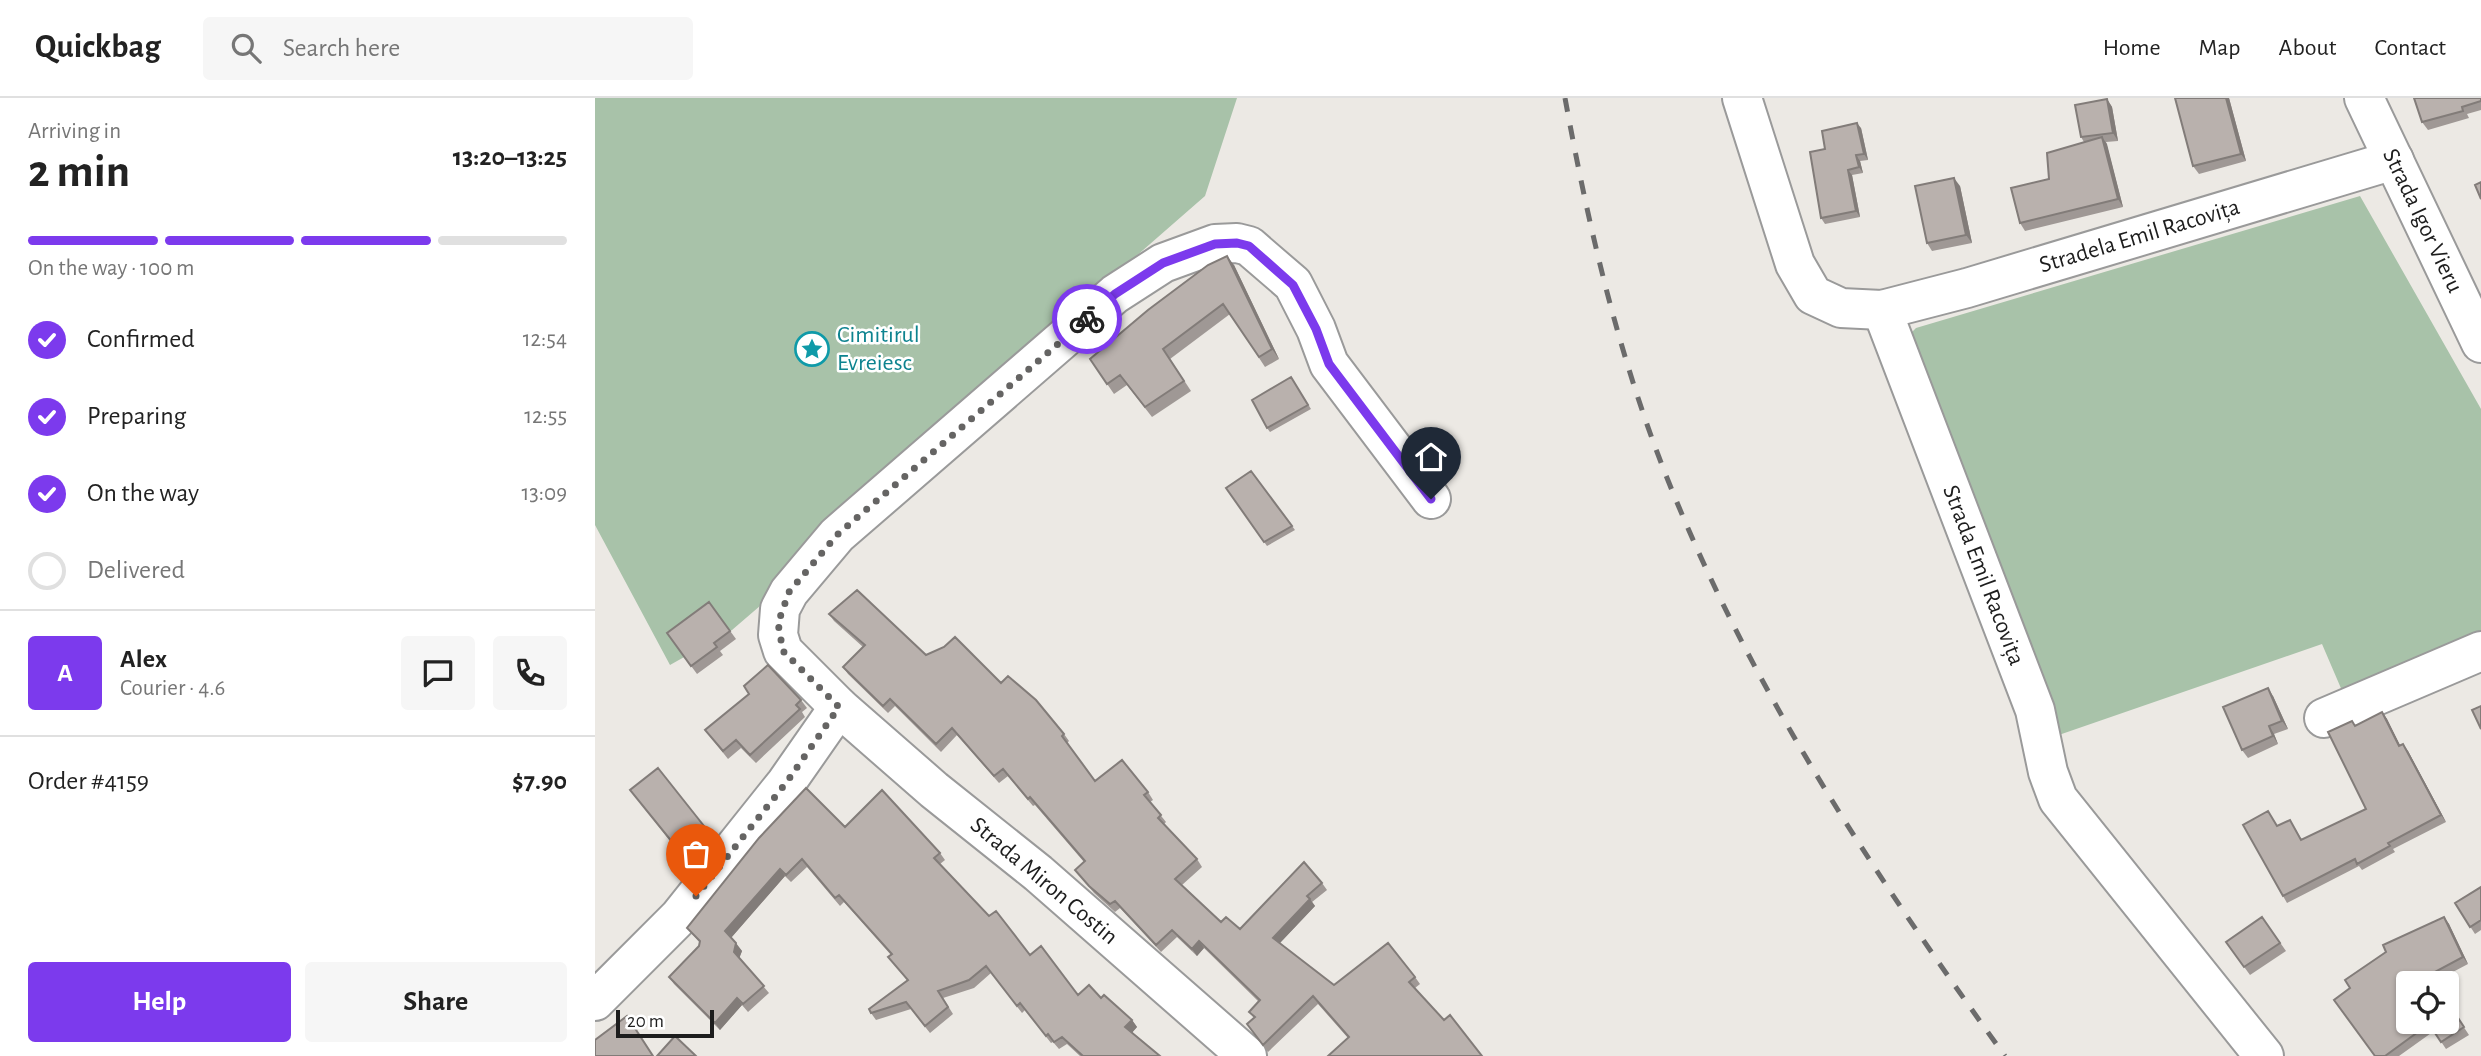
<!DOCTYPE html>
<meta charset="utf-8">
<style>
:root{--surface:#fff;--page:#f6f6f6;--text:#222;--muted:#767676;--line:#e0e0e0;--accent:#7c3aed}
body{margin:0;font-family:"Alegreya Sans",sans-serif;background:var(--page);color:var(--text);height:100vh;display:flex;flex-direction:column;font-size:26px;white-space:nowrap}
*{box-sizing:border-box;margin:0}
p{font-size:23px;color:var(--muted)}
.icon{flex:none;width:38px;height:38px;fill:none;stroke:currentColor;stroke-width:2;stroke-linecap:round;stroke-linejoin:round}
.map{position:relative;flex:1;overflow:hidden}
.panel{display:flex;flex-direction:column;background:var(--surface);width:595px}
.panel>*{flex:none}
.fabs{position:absolute;left:1801px;top:873px;display:grid;gap:14px}
.fabs a{display:grid;place-items:center;width:63px;height:63px;border-radius:7px;background:var(--surface);box-shadow:0 2px 5px #0004;font-size:35px}
.scale{position:absolute;left:21px;bottom:18px;width:98px;box-sizing:border-box;padding-left:7px;border:4px solid #1d1d1d;border-top:0;font-size:19px;line-height:24px;white-space:nowrap;color:#1d1d1d;-webkit-text-stroke:5px #fff;paint-order:stroke}
.pin{position:absolute;display:grid;place-items:center;width:60px;height:60px;color:#fff;margin:-72px -30px;border-radius:50% 50% 50% 0;rotate:-45deg;box-shadow:0 0 7px #0007}
.pin .icon{rotate:45deg}
.courier{position:absolute;display:grid;place-items:center;width:70px;height:70px;margin:-35px;border:5px solid #7c3aed;border-radius:50%;background:#fff;color:#222;box-shadow:0 2px 9px #0007}
.headline em{font-style:normal;font-weight:600}
.headline div{display:flex;flex-direction:column-reverse}
.headline{display:flex;align-items:center;justify-content:space-between;height:119px;padding:0 28px}
h1{font-size:46px;font-weight:600;line-height:52px}
.bar{display:grid;grid-template-columns:repeat(4,1fr);gap:10px 7px;align-content:center;height:84px;padding:0 28px}
.bar i{height:9px;border-radius:5px;background:var(--line)}
.bar .active{background:var(--accent)}
.bar p{grid-column:span 4}
.line{display:flex;align-items:center;gap:18px;padding:0 28px;border-top:2px solid var(--line)}
.line div{flex:1}
.round{display:grid;place-items:center;flex:none;width:74px;height:74px;border-radius:7px;background:var(--page)}
ol{padding:0 28px;list-style:none}
li{display:flex;align-items:center;gap:21px;height:77px}
li p{margin-inline-start:auto}
li .icon{padding:7px;border-radius:50%;background:var(--accent);color:#fff;stroke-width:4}
li:last-child{color:var(--muted)}
li i{width:38px;height:38px;border:4px solid var(--line);border-radius:50%}
.action{display:flex;gap:14px;margin-top:auto;padding:14px 28px}
.action a{flex:1;height:80px;border-radius:7px;background:var(--accent);color:#fff;font-size:28px;font-weight:600;line-height:80px;text-align:center}
.action a+a{background:var(--page);color:var(--text)}
header{display:flex;align-items:center;gap:42px;box-sizing:border-box;height:98px;padding:0 35px;background:var(--surface);border-bottom:2px solid var(--line)}
header strong{font-size:33px}
nav{display:flex;gap:38px;margin-inline-start:auto;font-size:24px}
.search{width:490px;height:63px;background:var(--page);display:flex;align-items:center;gap:18px;box-sizing:border-box;padding:0 24px;border-radius:7px;color:var(--muted);font-size:26px}
main{display:flex;flex:1;min-height:0}
.map>svg:first-child{display:block}
.cemetery{fill:#a8c2a9}
.lines{fill:none;stroke-linecap:round;stroke-linejoin:round}
.minor-casing{stroke:#9a9a9a;stroke-width:42}
.minor{stroke:#fff;stroke-width:38}
.rail{stroke:#6b6b6b;stroke-width:5;stroke-dasharray:14 14;stroke-linecap:butt}
.wall{fill:#9f9895}
.shaded-wall{fill:#827c79}
.building{fill:#b9b1ad;stroke:#827c79;stroke-width:2}
.done{stroke:#656463;stroke-width:7;stroke-dasharray:0 12.6}
.route{stroke:#7c3aed;stroke-width:9}
.labels{text-anchor:middle;dominant-baseline:central;stroke-width:5;stroke-linejoin:round;paint-order:stroke}
.street-label{font-size:24px;fill:#1d1d1d;stroke:#fff}
.culture-label{font-size:24px;fill:#0d838f;stroke:#fff;text-anchor:start}
</style>
<header>
<strong>Quickbag</strong>
<div class="search"><svg class="icon" aria-label="search" viewBox="0 0 24 24"><circle cx="10" cy="10" r="6"/><path d="M15 15l6 6"/></svg>Search here</div>
<nav><a>Home</a><a>Map</a><a>About</a><a>Contact</a></nav>
</header>
<main>
<section class="panel">
<div class="headline"><div><h1>2 min</h1><p>Arriving in</p></div><em>13:20–13:25</em></div>
<div class="bar"><i class="active"></i><i class="active"></i><i class="active"></i><i></i><p>On the way · 100 m</p></div>
<ol>
<li><svg class="icon" aria-label="check" viewBox="0 0 24 24"><path d="M5 12l5 5 9-10"/></svg>Confirmed<p>12:54</p></li>
<li><svg class="icon" aria-label="check" viewBox="0 0 24 24"><path d="M5 12l5 5 9-10"/></svg>Preparing<p>12:55</p></li>
<li><svg class="icon" aria-label="check" viewBox="0 0 24 24"><path d="M5 12l5 5 9-10"/></svg>On the way<p>13:09</p></li>
<li><i></i>Delivered</li>
</ol>
<div class="line" style="height:126px"><b class="round" style="background:var(--accent);color:#fff">A</b><div><b>Alex</b><p>Courier · 4.6</p></div><a class="round"><svg class="icon" aria-label="chat" viewBox="0 0 24 24"><path d="M4 5h16v11H9l-5 4z"/></svg></a><a class="round"><svg class="icon" aria-label="phone" viewBox="0 0 24 24"><path d="M5 4h4l2 5-3 2q2 4 5 5l2-3 5 2v4C11 20 4 13 5 4z"/></svg></a></div>
<div class="line" style="height:91px"><div>Order #4159</div><b>$7.90</b></div>
<div class="action"><a>Help</a><a>Share</a></div>
</section>
<div class="map">
<svg width="1886" height="958" viewBox="0 0 1886 958">
<rect width="100%" height="100%" fill="#ece9e4"/>
<path class="cemetery" d="M0,0h642l-32,98 -409,357 -29,47 -35,30 -62,35 -75,-140z
M1765,98l121,213v227l-138,57 -21,-49 -269,93 -142,-404 5,-5z"/>
<g class="lines">
<g class="minor-casing">
<g id="minor">
<path id="s1" d="M1147,0l53,166 18,31 28,13 41,2 85,-22 427,-128"/>
<path id="s2" d="M1769,0l117,245"/>
<path id="s3" d="M1287,212l153,400 13,62 10,27 206,257"/>
<path d="M1729,620l157,-67"/>
<path d="M0,903l84,-84 107,-134 53,-76"/>
<path d="M652,958l-209,-183 -104,-83 -95,-83 -56,-56 -5,-16 2,-26 9,-17 48,-57 278,-241 48,-31 52,-19 22,-1 12,3 44,38 23,45 13,35 102,135"/>
</g>
</g>
<use href="#minor" class="minor"/>
<path class="rail" d="M970,0c25,137 57,273 111,402 83,201 202,380 329,556"/>
</g>
<path class="wall" d="M1580,0h54l17,63 -47,13 -6,-8z
M1886,0v12l-14,4 2,4 -41,12 -6,-8z
M1512,1l5,8 6,34 -12,1 17,65 -98,24 -5,-8 29,-44 35,-37 -3,-5z
M1266,30l7,32 -8,1 3,12 -11,2 8,42 -35,7 -4,-6 4,-69z
M1365,88l12,57 -40,8 -5,-8z
M639,167l45,94 -14,8 -35,-53 -60,45 21,32 -39,26 -25,-32 -13,9 -24,-35z
M696,279l20,32 -41,23 -3,-4z
M656,373l44,59 -28,16 -41,-58z
M114,504l27,37 -16,12 3,4 -26,19 -30,-41z
M234,516l97,41 75,28 63,51 5,7 -2,2 28,38 53,11 5,8 -3,2 16,20 -2,2 33,35 5,8 -20,18 39,37 19,7 82,-46 5,7 -15,12 3,4 -35,37 54,42 81,-8 5,7 -5,4 29,32 38,36 -134,-18 -30,-34 -50,48 -21,-28 7,-6 -5,-6 10,-10 -55,-54 -7,8 -20,-19 -16,15 -41,-44 -5,4 -21,-19 -19,-23 9,-8 -49,-57 -2,1 -25,-30 -9,7 -42,-48 -16,17 -46,-46 -7,7 -40,-39 -5,-7 20,-20 -29,-26z
M1678,598l15,33 -14,5 4,10 -30,14 -6,-8z
M206,602l6,8 -5,4 3,5 -49,46 -15,-15 -13,11 -23,-29z
M1787,614l5,7 13,27 8,5 38,71 -53,27 2,3 -33,18 -3,-4 -72,37 -4,-7 -15,-85 9,15 13,-6 12,20 64,-31 -11,-83z
M35,692l74,36 6,8 -28,22z
M250,729l95,26 5,7 -5,4 49,52 41,39 48,40 23,3 31,22 5,7 -5,5 28,24h-80l-13,-12 -8,5 -6,-7 -2,1 -26,-33 -3,3 -31,-40 -17,15 -31,10 10,16 -23,19 -19,-24 -35,11 -5,-7 36,-33 -19,-23 3,-2 -47,-53 -4,4 -33,-39 -16,15 -6,-6 -54,62 11,13 -3,7 30,35 -21,19 -6,-7 -22,25 -46,-46 -5,-7 30,-31 1,-3 -13,-15z
M1886,789v43l-6,4 -20,-31z
M1667,819l24,34 -36,24 -24,-33z
M1849,819l5,7 19,40 -34,18 35,53 -23,14 -12,-18 -35,25h-24l-25,-68z"/>
<path class="shaded-wall" d="M1631,0h3l17,63 -5,-7z
M1512,1l5,8 6,34 -5,-8z
M1262,25l4,5 7,32 -4,-6z
M1507,39l5,7 16,63 -5,-8z
M1261,57l4,6 3,12 -4,-6z
M1253,72l4,5 8,42 -4,-6z
M1359,80l6,8 12,57 -6,-8z
M632,158l7,9 45,94 -7,-10z
M1673,590l5,8 15,33 -6,-8z
M1787,614l5,7 17,34 -5,-7z
M1674,628l5,8 4,10 -5,-8z
M1808,646l5,7 38,71 -5,-7z
M185,771l5,7 -55,63 -5,-8z
M715,801l5,7 -37,39 -5,-7z
M1849,819l5,7 19,40 -5,-7z
M604,843l5,7 -7,8 -5,-7z
M141,845l6,8 -3,8 -5,-7z
M142,900l5,7 -22,25 -5,-7z
M537,922l5,7 -6,7 -6,-7z"/>
<path class="building" d="M1580,0h51l15,56 -48,12z
M1819,0h67v3l-19,6 1,4 -41,11z
M1512,1l6,34 -32,4 -6,-32z
M1262,25l7,31 -8,1 3,12 -11,3 8,41 -35,7 -11,-66 15,-3 -3,-18z
M1507,39l16,62 -98,24 -9,-35 38,-9 -2,-26z
M1359,80l12,57 -39,8 -12,-57z
M1886,84v17l-6,-14z
M632,158l45,93 -13,8 -36,-53 -60,45 21,32 -39,26 -25,-32 -13,9 -17,-25 58,-49 60,-45z
M696,279l17,28 -41,23 -15,-28z
M656,373l41,55 -28,16 -38,-54z
M262,492l69,65 18,-8 11,-10 46,46 7,-7 28,24 28,34 -2,2 33,45 27,-21 26,32 -4,3 17,20 -3,3 39,41 -22,20 46,43 5,-5 14,12 64,-67 18,21 -15,13 3,3 -37,39 61,47 54,-42 27,34 -6,5 35,38 6,-5 32,41h-154l21,-19 -36,-41 -50,49 -16,-21 8,-7 -6,-5 11,-12 -61,-59 -7,8 -20,-19 -16,15 -41,-44 -5,3 -21,-18 -14,-16 10,-9 -55,-64 -2,2 -25,-30 -9,7 -42,-48 -16,16 -46,-45 -7,7 -40,-39 22,-22 -36,-31z
M114,504l21,29 -16,12 3,4 -26,19 -24,-33z
M173,567l33,35 -5,5 4,4 -50,46 -14,-15 -13,11 -18,-21 44,-36 -5,-8z
M1673,590l14,33 -13,5 4,10 -31,14 -19,-43z
M1886,608v23l-9,-19z
M1787,614l17,34 4,-2 38,71 -53,28 2,3 -33,18 -2,-5 -72,37 -40,-71 25,-14 9,15 13,-6 11,20 65,-31 -38,-77 24,-11 3,5z
M63,670l46,58 -27,22 -47,-58z
M211,690l39,39 37,-37 58,63 -6,5 55,58 7,-5 34,44 11,-9 37,49 11,-10 12,13 3,-3 28,25 -7,7 35,29h-77l-21,-19 -8,5 -6,-8 -2,2 -26,-33 -3,3 -31,-40 -17,14 -31,11 10,16 -23,19 -19,-24 -35,11 -2,-4 39,-29 -20,-23 4,-3 -53,-59 -4,3 -33,-39 -16,16 -6,-6 -55,62 11,12 -2,9 30,34 -21,18 -6,-6 -22,25 -46,-46 30,-31 1,-5 -13,-13 72,-90z
M1886,789v33l-11,7 -15,-24z
M1667,819l18,26 -36,24 -18,-25z
M1849,819l19,40 -34,18 6,9h-27v38h39v-21l17,26 -23,15 -12,-18 -44,32h-10l-41,-56 16,-12 -5,-8 41,-28 -3,-7z
M32,918l26,40h-58v-16z
M80,938l21,20h-39z"/>
<g class="lines">
<path class="done" d="M101,798l90,-113 53,-76 -56,-56 -5,-28 11,-31 48,-57 250,-216"/>
<path class="route" d="M492,221l28,-25 48,-31 52,-19 22,-1 12,3 44,39 23,44 13,35 102,135"/>
</g>
<defs>
<g id="sight-ring" transform="scale(1.75)"><circle r="9.5" fill="#fff" stroke="#0f9aa8" stroke-width="1.5"/><path d="M0-6L1.8-2.2L6-1.7L2.9 1.2L3.7 5.4L0 3.3L-3.7 5.4L-2.9 1.2L-6-1.7L-1.8-2.2Z" fill="#0f9aa8"/></g>
</defs>
<g fill-rule="evenodd">
<use href="#sight-ring" x="217" y="251"/>
</g>
<g class="labels">
<g class="street-label">
<text stroke="none"><textPath href="#s2" startOffset="136">Strada Igor Vieru</textPath></text>
<text stroke="none"><textPath href="#s1" startOffset="550">Stradela Emil Racovița</textPath></text>
<text stroke="none"><textPath href="#s3" startOffset="284">Strada Emil Racovița</textPath></text>
<text transform="translate(449 783) rotate(40)">Strada Miron Costin</text>
</g>
<g class="culture-label">
<text x="242" y="237">Cimitirul<tspan x="242" dy="28">Evreiesc</tspan></text>
</g>
</g>
</svg>
<div class="fabs">
<a><svg class="icon" aria-label="locate" viewBox="0 0 24 24"><circle cx="12" cy="12" r="6"/><path d="M12 2v4M12 18v4M2 12h4M18 12h4"/></svg></a>
</div>
<div class="scale">20 m</div>
<div class="pin" style="left:101px;top:798px;background:#ea580c"><svg class="icon" aria-label="bag" viewBox="0 0 24 24"><path d="M5 8h14l-1 12H6zM9 8a3 3 0 0 1 6 0"/></svg></div>
<div class="pin" style="left:836px;top:401px;background:#1f2937"><svg class="icon" aria-label="home" viewBox="0 0 24 24"><path d="M3 11l9-7 9 7M6 9v11h12V9"/></svg></div>
<div class="courier" style="left:492px;top:221px"><svg class="icon" aria-label="bike" viewBox="0 0 24 24"><circle cx="6" cy="16" r="4"/><circle cx="18" cy="16" r="4"/><path d="M6 16l4-8h5l3 8M10 8l3 8H6M13 5h3"/></svg></div>
</div>
</main>
